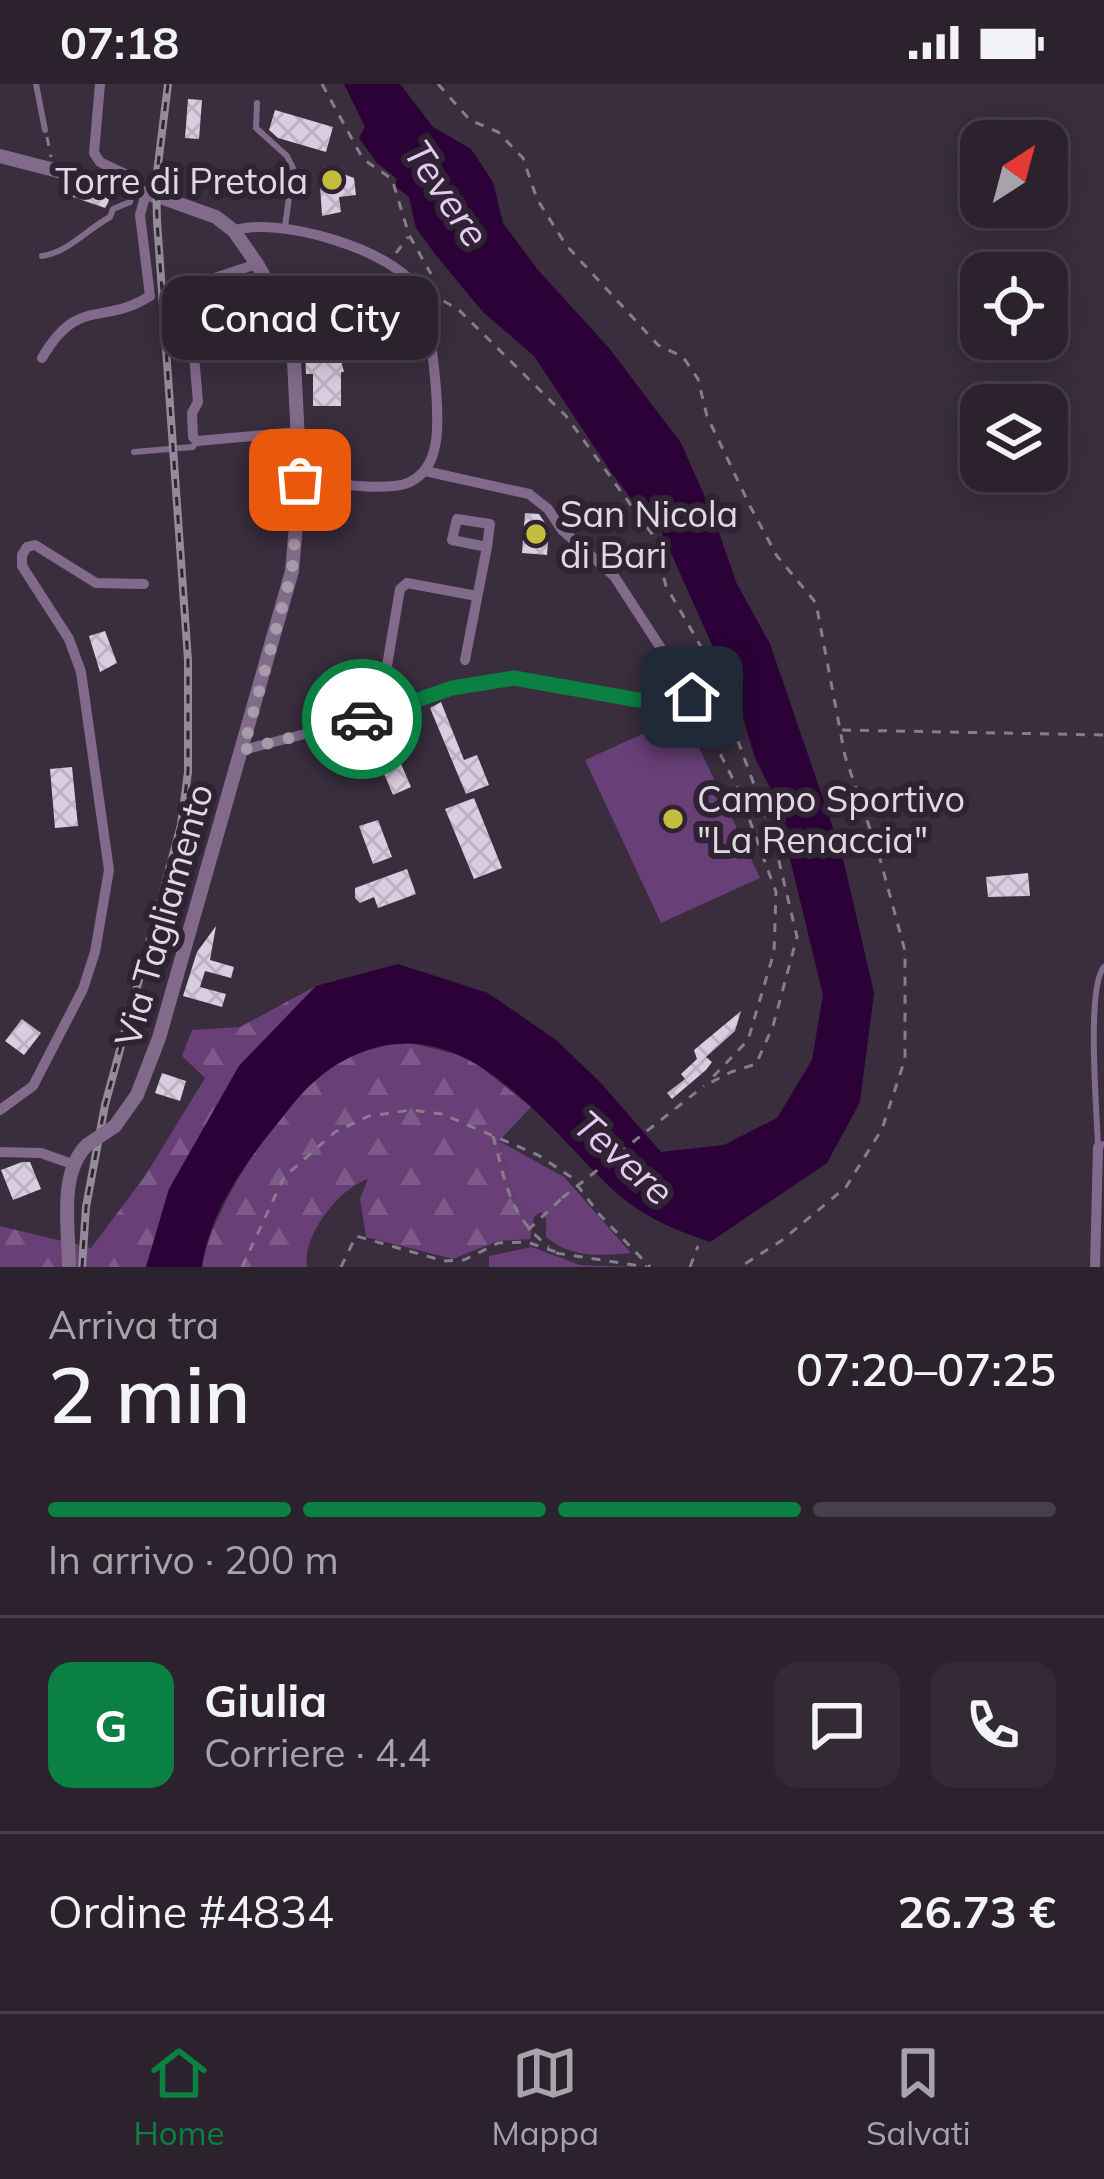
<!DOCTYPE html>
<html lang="it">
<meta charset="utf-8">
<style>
:root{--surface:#2b222e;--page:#332a36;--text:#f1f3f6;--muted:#a6a4aa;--line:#473f4a;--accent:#0b8043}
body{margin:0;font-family:Mulish,sans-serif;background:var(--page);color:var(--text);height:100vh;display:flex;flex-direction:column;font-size:45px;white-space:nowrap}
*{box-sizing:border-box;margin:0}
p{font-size:39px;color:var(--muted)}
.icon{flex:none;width:66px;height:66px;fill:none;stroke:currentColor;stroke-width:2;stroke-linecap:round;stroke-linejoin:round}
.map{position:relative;height:1183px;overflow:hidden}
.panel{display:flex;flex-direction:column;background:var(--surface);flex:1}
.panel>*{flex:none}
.needle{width:78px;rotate:36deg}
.tools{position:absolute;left:960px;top:36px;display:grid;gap:24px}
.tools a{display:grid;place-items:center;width:108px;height:108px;border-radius:24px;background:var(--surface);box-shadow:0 6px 30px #0003,0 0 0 3px var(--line);font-size:60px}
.pin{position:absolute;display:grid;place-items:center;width:102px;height:102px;color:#fff;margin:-51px;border-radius:24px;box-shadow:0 6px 18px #0006}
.courier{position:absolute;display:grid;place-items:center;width:120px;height:120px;margin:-60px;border:9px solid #0b8043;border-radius:50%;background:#fff;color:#222;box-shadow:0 3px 15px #0007}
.bubble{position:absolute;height:84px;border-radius:24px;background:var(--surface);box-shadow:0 6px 30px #0003,0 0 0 3px var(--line);font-size:39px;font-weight:600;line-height:84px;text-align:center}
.head em{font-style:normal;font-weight:600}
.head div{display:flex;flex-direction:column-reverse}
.head{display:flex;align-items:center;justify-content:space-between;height:204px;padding:0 48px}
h1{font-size:78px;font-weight:600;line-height:90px}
.bar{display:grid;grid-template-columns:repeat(4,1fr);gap:18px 12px;align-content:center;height:144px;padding:0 48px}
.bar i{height:15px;border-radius:9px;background:var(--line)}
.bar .on{background:var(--accent)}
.bar p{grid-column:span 4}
.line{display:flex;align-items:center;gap:30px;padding:0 48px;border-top:3px solid var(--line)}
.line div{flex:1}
.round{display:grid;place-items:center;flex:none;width:126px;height:126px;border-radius:24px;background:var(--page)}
.status{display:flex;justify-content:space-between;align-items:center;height:84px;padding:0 60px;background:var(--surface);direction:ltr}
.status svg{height:33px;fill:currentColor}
.tab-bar{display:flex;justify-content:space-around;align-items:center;height:168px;border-top:3px solid var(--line);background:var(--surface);font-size:33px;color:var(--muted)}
.tab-bar a{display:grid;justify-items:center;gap:6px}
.tab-bar .on{color:var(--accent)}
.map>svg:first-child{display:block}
.forest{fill:url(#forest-firs)}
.green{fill:#683f77}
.water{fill:#2b0138}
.building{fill:url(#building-cross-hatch)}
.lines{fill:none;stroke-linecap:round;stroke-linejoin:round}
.path{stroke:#867c8a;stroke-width:3;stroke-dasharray:9 9;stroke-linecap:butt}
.service{stroke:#826a8b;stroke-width:6}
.minor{stroke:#826a8b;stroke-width:10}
.tertiary{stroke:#826a8b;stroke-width:14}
.rail-casing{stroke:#958b98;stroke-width:8}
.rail{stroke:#2f2333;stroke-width:3;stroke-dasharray:9;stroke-linecap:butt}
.path-bridge{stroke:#867c8a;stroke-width:3;stroke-dasharray:9 9;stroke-linecap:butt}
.tertiary-bridge{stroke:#826a8b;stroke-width:14}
.done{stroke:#a69ca9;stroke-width:12;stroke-dasharray:0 21.6}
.route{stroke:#0b8043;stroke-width:15}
.poi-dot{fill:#c3bd3e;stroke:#2f2333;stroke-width:4.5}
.labels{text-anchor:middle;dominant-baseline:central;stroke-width:12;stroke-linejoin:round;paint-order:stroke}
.poi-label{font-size:36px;fill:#e0d8e3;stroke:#2f2333;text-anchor:start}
.street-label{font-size:36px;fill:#e0d8e3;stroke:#2f2333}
.water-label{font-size:39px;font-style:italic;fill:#e7caf3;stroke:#2f2333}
</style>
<div class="status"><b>07:18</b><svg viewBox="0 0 49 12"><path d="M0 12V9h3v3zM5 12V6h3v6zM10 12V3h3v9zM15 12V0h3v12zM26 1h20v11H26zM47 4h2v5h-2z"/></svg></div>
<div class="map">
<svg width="1104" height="1183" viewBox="0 0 1104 1183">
<defs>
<pattern id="forest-firs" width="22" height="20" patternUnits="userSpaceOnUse" patternTransform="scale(3)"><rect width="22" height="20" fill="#683f77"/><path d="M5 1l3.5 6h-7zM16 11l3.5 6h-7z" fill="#7d5a8a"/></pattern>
<pattern id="building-cross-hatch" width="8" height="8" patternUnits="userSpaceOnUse" patternTransform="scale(3)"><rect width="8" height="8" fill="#dbcce1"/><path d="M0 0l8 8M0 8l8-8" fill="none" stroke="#bdb0c2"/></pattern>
</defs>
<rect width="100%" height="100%" fill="#392d3e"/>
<path class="forest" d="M316,902l-77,80 -70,123 -23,78h-146v-41l91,22 54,-72 60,-98 -23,-22 10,-26 48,-3z
M398,956l70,17 63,50 -32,34 16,61 19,15 -4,22 -32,2 -45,18 -87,-22 -6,-38 8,-20c-29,9 -66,57 -61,88h-105c8,-58 85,-175 135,-207 16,-10 42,-14 61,-20z"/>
<path class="green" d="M684,631l76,163 -99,45 -76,-163z
M499,1057l65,36 67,76c-32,3 -60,5 -85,-16v-18l-5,-7 -7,5 -19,-15z
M532,1163l48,18 56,2h-147v-11z"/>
<path class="water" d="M344,0h56l33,43 38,22 22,33 10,41 35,47 71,78 72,95 32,72 23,67 34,62 72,210 32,139 -14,109 -33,61 -117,79c-32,-11 -62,-23 -89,-45 -70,-62 -146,-183 -253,-147 -33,11 -57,31 -79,59 -37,46 -79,97 -87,158h-56l23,-78 70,-123 77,-80 82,-22 90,29 68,47 44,42 61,70 63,-7 53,-27 35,-58 11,-65 -48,-198 -20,-39 -16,-53 -82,-183 -12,-5 -34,-45 -77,-116 -52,-45 -47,-57 -19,-26 -7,-31 -13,-10v-9l-19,-15 -18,-25 6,-11z"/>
<path class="building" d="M188,15l14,1 -3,39 -14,-1z
M275,26l58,17 -7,25 -48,-14 -9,-8z
M325,83l29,11 2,17 -17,2 2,15 -19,4 -2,-31z
M68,101l42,11 -2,7 -3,5 -40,-14z
M326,227l19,1 -1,20 -41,-1 1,-17z
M305,267l34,1 5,20h-3v34h-28v-32h-7z
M525,429l14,1 10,15 -2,26 -25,-2z
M105,547l12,32 -17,9 -11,-36z
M441,618l23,58 13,-5 12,30 -23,9 -36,-86z
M398,673l13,30 -18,8 -13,-31z
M72,683l6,59 -23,2 -5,-59z
M474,714l28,70 -28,11 -29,-70z
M378,736l14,37 -19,7 -14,-38z
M407,785l9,25 -38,14 -4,-11 -14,6 -5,-5v-10z
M1028,789l2,23 -42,1 -2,-20z
M216,842l-6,34 24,7 -3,11 -26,-7 -5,16 26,7 -4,13 -39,-11 14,-44z
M741,927l-6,20 -29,26 6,5 -6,8 -34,29 -5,-6 18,-14 -4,-5 16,-15 -3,-9z
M22,935l19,14 -17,22 -19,-14z
M162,989l24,8 -6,20 -25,-8z
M22,1078h8l11,27 -28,11 -12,-30z"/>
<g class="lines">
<path class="path" d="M322,0l41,75 29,20 17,56 22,39
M438,0l32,36 28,12 25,26 14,41 29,46 92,100 25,12 15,22 9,37 43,90 27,50 39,47 29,153 34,99 26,96v108l-23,70 -36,58 -65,54 -41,26
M47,53l4,20
M396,169l12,-16
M428,208l31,18 107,106 86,118 14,52 41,71 66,179 24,101 -24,89 -17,38 -25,8 -27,14
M696,622l43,85 37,101 -2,60 -26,88 -39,41
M842,646l262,5
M493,1052c13,46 15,79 56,111
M528,1146l34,-32
M556,1169l91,14
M242,1183l42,-90 51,-45 34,-16 42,-6 31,4 96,41 33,22 29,38 50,52
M341,1183l15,-31 88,25 20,-1 34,-17 29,-1 29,10
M690,1183l8,-21"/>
<path class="service" d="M36,0l9,46
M257,19l-1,25 31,28 6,12 -8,59
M42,172c27,-4 44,-26 68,-39l3,-8 17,-7 2,-9
M179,364l14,-1 3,-6
M134,368l35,-3
M1104,883c-18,21 -7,145 -6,180l6,-3"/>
<path class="minor" d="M100,0l-6,69 6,9 25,12 8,16
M234,147c41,-16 163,19 184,60 13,24 24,129 17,155 -3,16 -11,29 -25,36 -23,11 -83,0 -110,-2
M175,207l82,-27
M284,227l-67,8 -25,13 6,70 -6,11 1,24 4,4 101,-9
M293,257l96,2
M42,274c37,-63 59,-31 108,-62l-10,-81 6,-22
M457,435l33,5 -3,23 -35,-7z
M465,576l22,-113
M379,629l21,-124 7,-6 70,13
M243,666l112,-29 97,-33 62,-10 124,22 54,-4 -78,-120 -52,-46 -14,-21 -19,-15 -104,-23
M0,1026l33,-24 50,-97 12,-37 14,-82 -28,-198 -12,-33 -47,-73v-11l5,-8 8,-2 61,38 48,1
M0,1068l41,1 31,11
M1095,1183l3,-120"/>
<path class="tertiary" d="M0,72l163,42 53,19 18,14 23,33 27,47 9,30 7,139 -8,91 -133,467 -22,57 -22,31
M69,1183c0,-38 -11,-93 18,-122"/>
<g class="rail-casing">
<path id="rail" d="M82,1183l4,-60 19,-102 76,-280 7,-53v-112l-31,-439 -1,-40 12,-97"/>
</g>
<use href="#rail" class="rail"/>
<path class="path-bridge" d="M562,1114l142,-112"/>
<path class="tertiary-bridge" d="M87,1061l28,-19"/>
</g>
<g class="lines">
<path class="done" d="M300,396l-8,91 -49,179 119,-31"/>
<path class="route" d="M362,635l90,-31 62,-10 124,22 54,-3"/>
</g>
<g class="poi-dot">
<circle cx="332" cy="96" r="12"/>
<circle cx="536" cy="450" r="12"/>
<circle cx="673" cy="735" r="12"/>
</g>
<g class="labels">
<g class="poi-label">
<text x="308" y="96" text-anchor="end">Torre di Pretola</text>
<text x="560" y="429">San Nicola<tspan x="560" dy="41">di Bari</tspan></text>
<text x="697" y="714">Campo Sportivo<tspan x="697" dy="41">"La Renaccia"</tspan></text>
</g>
<g class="street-label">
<text transform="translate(163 831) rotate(-74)">Via Tagliamento</text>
</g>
<g class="water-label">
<text transform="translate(447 109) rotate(56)">Tevere</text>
<text transform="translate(624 1073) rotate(42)">Tevere</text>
</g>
</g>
</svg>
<div class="tools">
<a><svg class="needle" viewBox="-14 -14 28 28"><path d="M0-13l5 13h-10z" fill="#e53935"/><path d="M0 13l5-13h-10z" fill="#a6a4aa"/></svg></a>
<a><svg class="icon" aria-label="locate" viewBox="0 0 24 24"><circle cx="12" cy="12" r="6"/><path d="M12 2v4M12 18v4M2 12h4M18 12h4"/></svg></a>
<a><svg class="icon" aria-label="layers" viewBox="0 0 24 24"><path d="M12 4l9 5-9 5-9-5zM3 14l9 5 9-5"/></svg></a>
</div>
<div class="pin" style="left:300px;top:396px;background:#ea580c"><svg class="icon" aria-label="bag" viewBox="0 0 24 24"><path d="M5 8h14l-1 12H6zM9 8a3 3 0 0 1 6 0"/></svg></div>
<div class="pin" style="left:692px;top:613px;background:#1f2937"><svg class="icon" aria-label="home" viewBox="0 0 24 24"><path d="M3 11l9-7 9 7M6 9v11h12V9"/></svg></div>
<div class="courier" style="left:362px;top:635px"><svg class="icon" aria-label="car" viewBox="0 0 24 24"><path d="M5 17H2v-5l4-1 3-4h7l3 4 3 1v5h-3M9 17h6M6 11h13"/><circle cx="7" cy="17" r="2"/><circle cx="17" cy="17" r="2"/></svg></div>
<div class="bubble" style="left:162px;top:192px;width:276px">Conad City</div>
</div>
<section class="panel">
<div class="head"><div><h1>2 min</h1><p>Arriva tra</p></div><em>07:20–07:25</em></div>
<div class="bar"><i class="on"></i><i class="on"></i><i class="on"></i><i></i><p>In arrivo · 200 m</p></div>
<div class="line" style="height:216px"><b class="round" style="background:var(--accent);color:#fff">G</b><div><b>Giulia</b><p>Corriere · 4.4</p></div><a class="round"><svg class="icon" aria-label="chat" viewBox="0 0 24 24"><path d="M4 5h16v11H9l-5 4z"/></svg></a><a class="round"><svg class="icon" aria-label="phone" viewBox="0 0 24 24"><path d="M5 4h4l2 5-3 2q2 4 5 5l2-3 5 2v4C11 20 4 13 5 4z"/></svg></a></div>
<div class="line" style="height:156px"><div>Ordine #4834</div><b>26.73 €</b></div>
</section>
<nav class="tab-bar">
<a class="on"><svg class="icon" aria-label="home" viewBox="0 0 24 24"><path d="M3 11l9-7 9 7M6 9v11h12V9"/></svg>Home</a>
<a><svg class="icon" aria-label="map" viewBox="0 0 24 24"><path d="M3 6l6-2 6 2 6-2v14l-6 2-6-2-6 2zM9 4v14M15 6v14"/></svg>Mappa</a>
<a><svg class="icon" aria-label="saved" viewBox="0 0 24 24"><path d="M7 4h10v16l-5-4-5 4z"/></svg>Salvati</a>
</nav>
